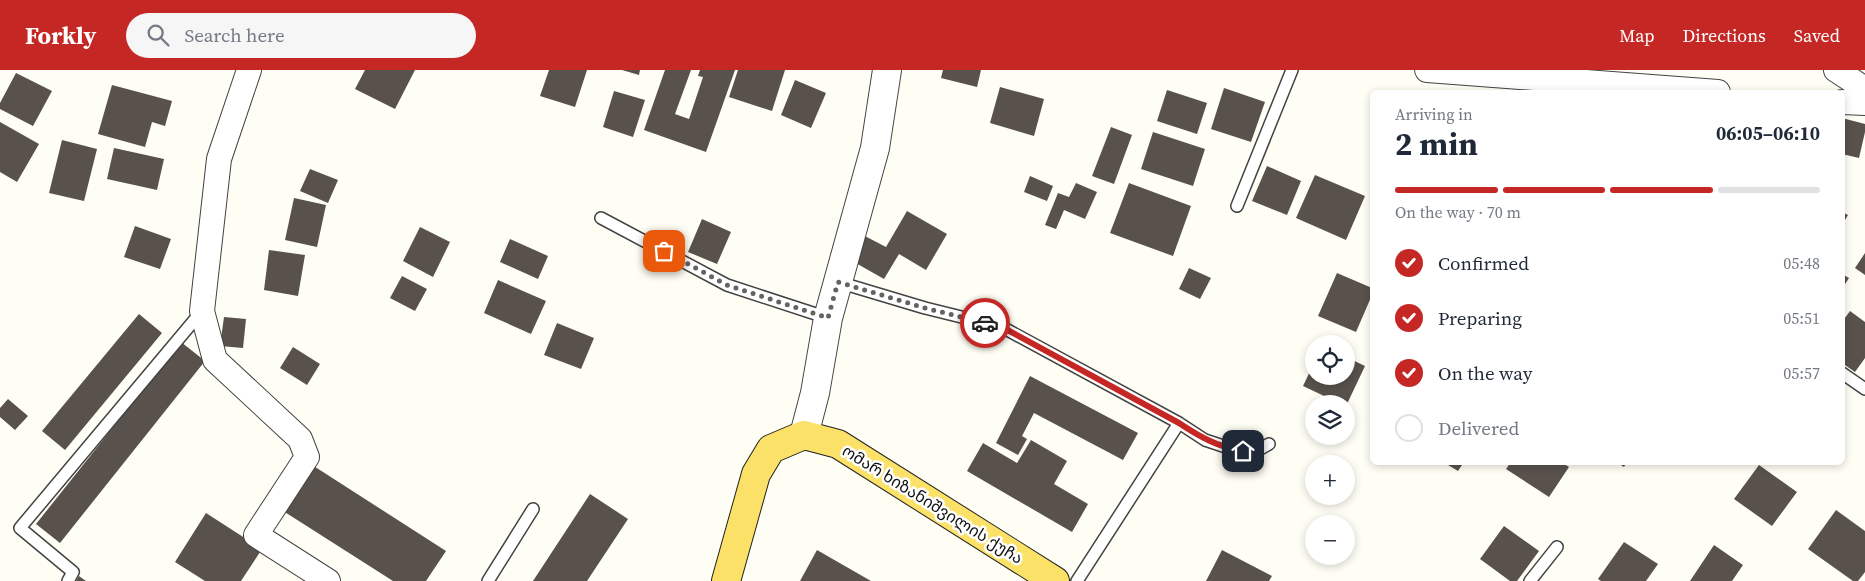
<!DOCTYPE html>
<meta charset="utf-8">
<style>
:root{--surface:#fff;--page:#f6f6f7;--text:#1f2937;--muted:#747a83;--line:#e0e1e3;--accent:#c52724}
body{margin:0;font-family:"Source Serif 4","Noto Sans Georgian",serif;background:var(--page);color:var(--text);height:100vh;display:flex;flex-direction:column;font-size:19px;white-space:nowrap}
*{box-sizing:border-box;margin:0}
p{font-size:16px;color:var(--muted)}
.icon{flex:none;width:28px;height:28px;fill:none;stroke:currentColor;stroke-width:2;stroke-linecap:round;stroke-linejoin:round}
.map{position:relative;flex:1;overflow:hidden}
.sheet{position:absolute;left:1370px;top:20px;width:475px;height:375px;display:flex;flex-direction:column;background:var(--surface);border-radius:8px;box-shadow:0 2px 8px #0003}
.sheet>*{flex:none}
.tools{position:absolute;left:1305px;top:265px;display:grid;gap:10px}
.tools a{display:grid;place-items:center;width:50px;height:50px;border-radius:50%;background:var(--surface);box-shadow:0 2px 8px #0003;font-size:25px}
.pin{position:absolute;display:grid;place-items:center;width:42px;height:42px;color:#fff;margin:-21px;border-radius:10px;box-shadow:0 2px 8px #0006}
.courier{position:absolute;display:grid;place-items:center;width:50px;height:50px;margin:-25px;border:4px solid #c52724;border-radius:50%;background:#fff;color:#222;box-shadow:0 1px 6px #0007}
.headline em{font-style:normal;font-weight:700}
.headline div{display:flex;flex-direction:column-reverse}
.headline{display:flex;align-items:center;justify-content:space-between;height:85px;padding:0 25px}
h1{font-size:32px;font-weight:700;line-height:38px}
.bar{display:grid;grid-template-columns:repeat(4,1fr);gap:8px 5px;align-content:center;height:60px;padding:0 25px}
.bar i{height:6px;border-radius:4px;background:var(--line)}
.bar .active{background:var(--accent)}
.bar p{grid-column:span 4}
ol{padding:0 25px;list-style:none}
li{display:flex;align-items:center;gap:15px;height:55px}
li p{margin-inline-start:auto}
li .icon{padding:5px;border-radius:50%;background:var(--accent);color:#fff;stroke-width:4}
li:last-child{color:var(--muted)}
li i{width:28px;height:28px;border:2px solid var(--line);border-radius:50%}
header{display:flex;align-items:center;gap:30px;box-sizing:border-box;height:70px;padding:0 25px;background:var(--accent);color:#fff}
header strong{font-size:24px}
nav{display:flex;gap:28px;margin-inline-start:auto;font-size:18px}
.search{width:350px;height:45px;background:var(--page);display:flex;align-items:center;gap:12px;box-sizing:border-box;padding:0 18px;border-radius:28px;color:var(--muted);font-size:19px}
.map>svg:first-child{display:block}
.building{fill:#59524c}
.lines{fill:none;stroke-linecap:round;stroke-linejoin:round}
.service-casing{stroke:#434343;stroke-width:14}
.minor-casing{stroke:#434343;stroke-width:26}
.tertiary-casing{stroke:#434343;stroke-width:30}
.primary-casing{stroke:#212121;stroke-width:30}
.service{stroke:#fff;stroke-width:11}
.minor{stroke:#fff;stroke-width:24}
.tertiary{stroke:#fff;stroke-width:28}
.primary{stroke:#fbe168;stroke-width:28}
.done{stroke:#646360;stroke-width:5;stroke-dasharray:0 9}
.route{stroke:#c52724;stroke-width:6}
.labels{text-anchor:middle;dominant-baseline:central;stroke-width:5;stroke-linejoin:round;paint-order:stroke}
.street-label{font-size:16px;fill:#101010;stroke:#fff}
</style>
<header>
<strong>Forkly</strong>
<div class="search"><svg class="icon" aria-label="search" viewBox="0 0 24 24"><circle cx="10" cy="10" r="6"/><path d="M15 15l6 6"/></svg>Search here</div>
<nav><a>Map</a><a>Directions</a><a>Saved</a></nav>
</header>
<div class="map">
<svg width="1865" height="511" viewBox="0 0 1865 511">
<rect width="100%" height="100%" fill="#fffef4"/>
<path class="building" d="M365,0h50l-20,39 -40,-20z
M549,0h38l-12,37 -35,-11z
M622,0h18l-1,5z
M665,0h26l-16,44 14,5 14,-42 -5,-1 2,-6h35l-29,82 -62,-22z
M738,0h47l-13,41 -43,-14z
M943,0h38l-4,17 -36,-9z
M16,3l36,18 -19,35 -33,-17v-6z
M795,10l31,13 -15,35 -30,-13z
M112,15l60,16 -7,25 -13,-4 -7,25 -47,-13z
M1000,17l44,12 -10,37 -44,-13z
M1224,18l41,14 -14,40 -40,-13z
M1167,20l40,13 -10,31 -40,-13z
M614,21l31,9 -12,37 -30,-10z
M1842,48l23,6v8l-6,26 -17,-4z
M0,52l39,22 -22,38 -17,-10z
M1111,57l21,8 -18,49 -22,-8z
M1153,62l52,17 -12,37 -52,-17z
M62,70l35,9 -13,52 -35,-8z
M114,78l50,11 -7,31 -50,-11z
M1267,96l34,15 -14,34 -35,-14z
M310,99l28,11 -10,23 -28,-12z
M1315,105l50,21 -19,44 -50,-22z
M1030,106l23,10 -6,15 -23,-9z
M1076,113l21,9 -12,27 -21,-9 -8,19 -11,-4 13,-32 11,4z
M1129,113l62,23 -18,50 -63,-23z
M294,128l32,7 -9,42 -32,-7z
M907,141l40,23 -21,36 -27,-16 -15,25 -30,-17 7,-28 25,13z
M1842,142l6,3 -6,10z
M702,149l29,13 -14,32 -29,-12z
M135,156l36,13 -11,30 -36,-12z
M420,157l30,15 -17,35 -30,-16z
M510,169l38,17 -10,23 -38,-17z
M269,180l36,5 -7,41 -34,-6z
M1865,183v22l-10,-7z
M1189,198l22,10 -11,21 -21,-10z
M1337,203l35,15v7l-16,37 -38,-16z
M1842,204l7,4 -7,11z
M402,206l25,13 -12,22 -25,-13z
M498,210l48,21 -15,33 -47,-21z
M1850,241l15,11v36l-10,14 -13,-9v-41z
M139,244l23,19 -97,117 -23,-19z
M224,247l22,2 -3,29 -23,-2z
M557,253l37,15 -13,31 -37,-14z
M181,272l24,19 -145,182 -24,-19z
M293,277l27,17 -13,21 -27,-17z
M1346,287l19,9 -18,38h-6l-38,-18 11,-23v13h32z
M1030,306l108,57 -15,27 -89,-47 -12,23 5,3 -9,16 -22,-12z
M8,329l20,17 -13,14 -15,-13v-9z
M1031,370l36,21 -13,23 34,20 -16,28 -105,-61 16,-28 34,20z
M1443,392h21l-6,9z
M1511,392h50l8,5 -20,30 -43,-28z
M1616,392h11l-3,5z
M309,393l137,88 -20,30h-33l-113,-72z
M1759,395l38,27 -25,34 -38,-27z
M590,424l38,25 -41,62h-54z
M1836,440l29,21v41l-7,9h-5l-45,-32z
M206,443l56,36 -21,32h-36l-30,-19z
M1504,456l35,25 -22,30h-7l-30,-22z
M1624,472l34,22 -12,17h-45l-3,-2z
M1714,475l29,20 -11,16h-42z
M817,480l54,31h-71z
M1222,480l50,26 -3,5h-63z
M79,506l7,5h-10z"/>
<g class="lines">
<g class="service-casing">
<path id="service" d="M1237,136l55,-136
M601,148l126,67 101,33
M838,212l87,26 77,19 177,96 26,17 27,9 23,3 14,-8
M1842,303l23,16
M68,511l5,-9 -53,-44 182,-217
M488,511l45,-72
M1077,511l102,-158
M1530,511l27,-34"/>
</g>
<g class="minor-casing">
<path id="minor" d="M249,0l-30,89 -17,152 13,49 85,79 7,18 -51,78 72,46
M1427,0l291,22
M1836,0l29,19
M1842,32l23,1"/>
</g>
<g class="tertiary-casing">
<path id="tertiary" d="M804,365l11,-42 13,-75 47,-170 12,-78"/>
</g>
<g class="primary-casing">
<path id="primary" d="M726,511l30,-107 15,-25 33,-14 34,9 217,137"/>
</g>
<use href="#service" class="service"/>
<use href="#minor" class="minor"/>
<use href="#tertiary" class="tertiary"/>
<use href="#primary" class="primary"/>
</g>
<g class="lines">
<path class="done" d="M664,181l63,34 101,33 10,-36 87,26 60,15"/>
<path class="route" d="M985,253l17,4 177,96c21,14 39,24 64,28"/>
</g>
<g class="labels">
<g class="street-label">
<text transform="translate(933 434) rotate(32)">ომარ ხიზანიშვილის ქუჩა</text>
</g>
</g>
</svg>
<div class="tools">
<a><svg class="icon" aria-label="locate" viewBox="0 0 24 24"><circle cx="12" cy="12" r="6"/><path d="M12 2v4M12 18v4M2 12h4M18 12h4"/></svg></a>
<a><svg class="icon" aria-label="layers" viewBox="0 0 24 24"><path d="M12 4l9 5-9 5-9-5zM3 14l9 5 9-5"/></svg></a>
<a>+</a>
<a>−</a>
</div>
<div class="pin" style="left:664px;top:181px;background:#ea580c"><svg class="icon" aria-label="bag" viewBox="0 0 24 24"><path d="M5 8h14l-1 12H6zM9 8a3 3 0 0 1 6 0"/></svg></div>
<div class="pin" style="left:1243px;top:381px;background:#1f2937"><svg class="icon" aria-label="home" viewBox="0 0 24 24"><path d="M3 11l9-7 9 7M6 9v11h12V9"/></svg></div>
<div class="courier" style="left:985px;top:253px"><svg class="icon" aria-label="car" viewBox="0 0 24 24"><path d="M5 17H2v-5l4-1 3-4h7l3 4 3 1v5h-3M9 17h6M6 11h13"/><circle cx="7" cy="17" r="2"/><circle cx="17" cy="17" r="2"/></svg></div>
<section class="sheet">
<div class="headline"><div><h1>2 min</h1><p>Arriving in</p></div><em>06:05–06:10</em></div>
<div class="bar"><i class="active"></i><i class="active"></i><i class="active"></i><i></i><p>On the way · 70 m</p></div>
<ol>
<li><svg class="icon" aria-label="check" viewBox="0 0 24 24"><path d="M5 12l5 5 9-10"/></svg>Confirmed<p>05:48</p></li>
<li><svg class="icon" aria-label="check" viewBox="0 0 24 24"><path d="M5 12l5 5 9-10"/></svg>Preparing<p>05:51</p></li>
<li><svg class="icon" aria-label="check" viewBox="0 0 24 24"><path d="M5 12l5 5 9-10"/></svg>On the way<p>05:57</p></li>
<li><i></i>Delivered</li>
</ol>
</section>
</div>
